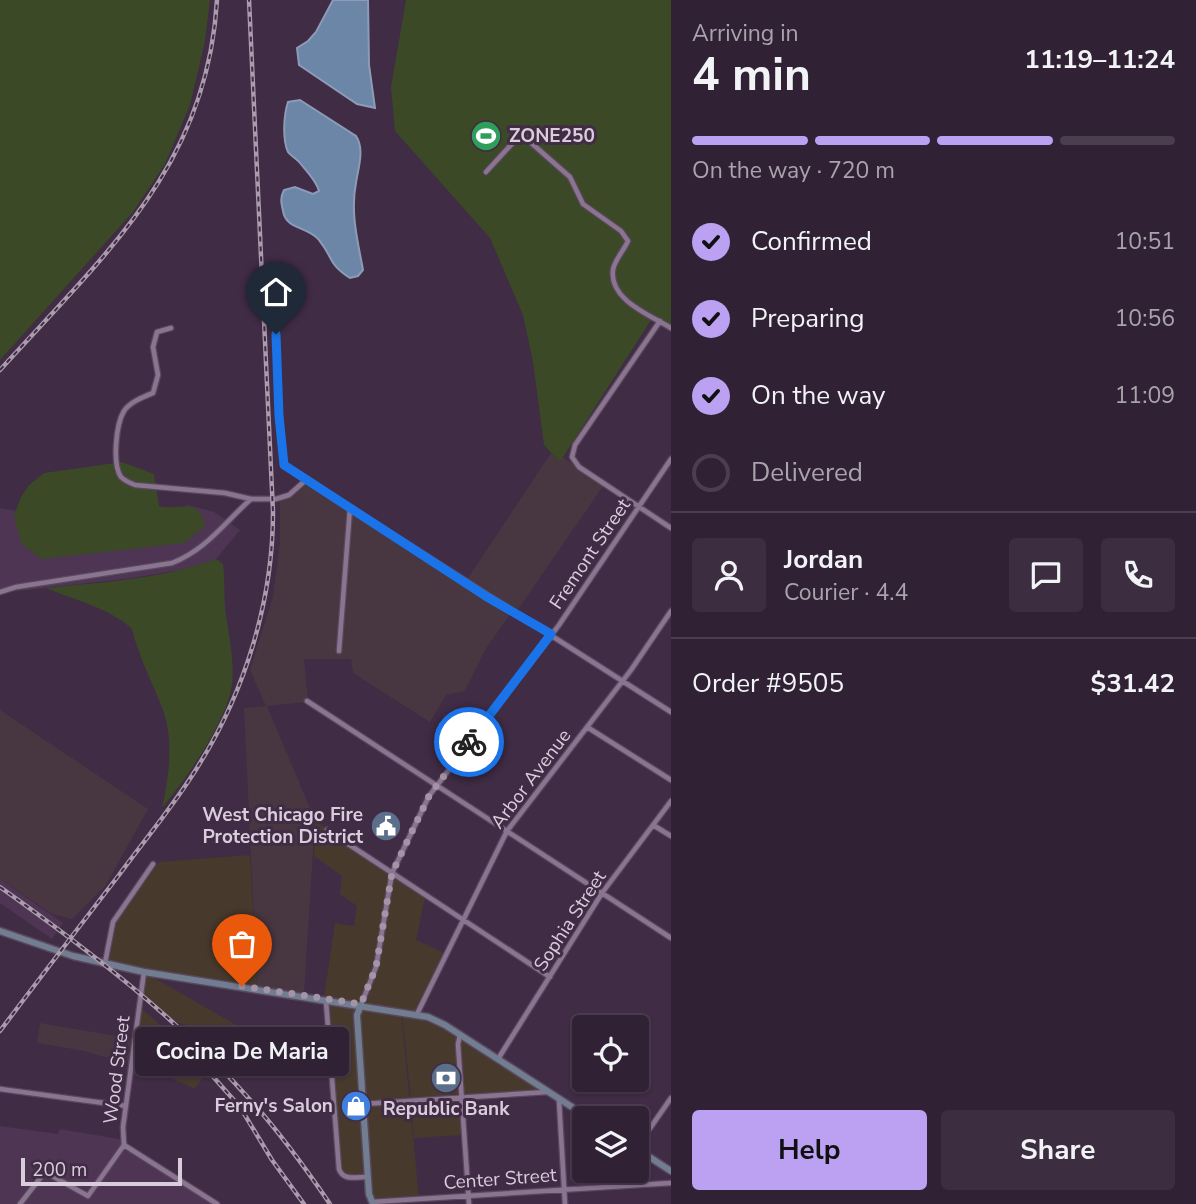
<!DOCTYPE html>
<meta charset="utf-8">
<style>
:root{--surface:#302134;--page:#3c2e40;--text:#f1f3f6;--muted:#a8a3ac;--line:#4b3e4f;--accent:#bca0f2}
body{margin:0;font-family:"Nunito Sans",sans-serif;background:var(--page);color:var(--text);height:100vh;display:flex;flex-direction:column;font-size:26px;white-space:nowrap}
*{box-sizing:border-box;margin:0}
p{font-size:23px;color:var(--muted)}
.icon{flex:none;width:38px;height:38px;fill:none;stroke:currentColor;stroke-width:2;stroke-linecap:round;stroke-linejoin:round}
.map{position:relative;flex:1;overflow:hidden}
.side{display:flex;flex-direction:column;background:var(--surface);width:525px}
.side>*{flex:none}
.fabs{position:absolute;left:572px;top:1015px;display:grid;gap:14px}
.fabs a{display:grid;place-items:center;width:77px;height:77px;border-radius:7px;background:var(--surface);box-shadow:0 2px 5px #0004,0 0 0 2px var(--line);font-size:35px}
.scale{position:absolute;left:21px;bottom:18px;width:161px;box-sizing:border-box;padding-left:7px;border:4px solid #d9cddc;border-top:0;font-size:19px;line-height:24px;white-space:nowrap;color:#d9cddc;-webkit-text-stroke:5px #402c45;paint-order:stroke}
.pin{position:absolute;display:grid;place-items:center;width:60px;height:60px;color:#fff;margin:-72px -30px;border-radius:50% 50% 50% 0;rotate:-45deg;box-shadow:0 0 7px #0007}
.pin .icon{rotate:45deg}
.courier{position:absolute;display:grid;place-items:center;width:70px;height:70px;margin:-35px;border:5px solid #1a73e8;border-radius:50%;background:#fff;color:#222;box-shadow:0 2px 9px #0007}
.bubble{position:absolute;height:49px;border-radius:7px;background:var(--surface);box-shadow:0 2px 5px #0004,0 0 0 2px var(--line);font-size:23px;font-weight:700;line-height:49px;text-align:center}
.headline em{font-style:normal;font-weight:700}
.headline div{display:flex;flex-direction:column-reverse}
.headline{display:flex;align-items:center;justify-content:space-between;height:119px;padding:0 21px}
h1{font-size:46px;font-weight:700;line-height:52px}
.bar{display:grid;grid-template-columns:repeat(4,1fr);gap:10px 7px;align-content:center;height:84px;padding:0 21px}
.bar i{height:9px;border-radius:5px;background:var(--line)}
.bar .current{background:var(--accent)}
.bar p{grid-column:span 4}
.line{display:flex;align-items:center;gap:18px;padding:0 21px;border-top:2px solid var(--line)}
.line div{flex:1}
.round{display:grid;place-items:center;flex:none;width:74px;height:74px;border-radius:7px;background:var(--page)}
ol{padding:0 21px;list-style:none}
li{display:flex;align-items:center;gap:21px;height:77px}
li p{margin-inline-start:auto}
li .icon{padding:7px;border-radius:50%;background:var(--accent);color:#111;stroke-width:4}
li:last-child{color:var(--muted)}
li i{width:38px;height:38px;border:4px solid var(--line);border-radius:50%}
.cta{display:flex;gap:14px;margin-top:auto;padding:14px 21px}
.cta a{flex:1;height:80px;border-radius:7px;background:var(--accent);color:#111;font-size:28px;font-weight:700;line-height:80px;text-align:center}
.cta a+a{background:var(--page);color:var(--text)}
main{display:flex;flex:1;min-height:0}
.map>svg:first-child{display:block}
.commercial{fill:#48392d}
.industrial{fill:#483640}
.built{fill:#4d3553}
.green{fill:#3b4926}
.water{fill:#6c86a7;stroke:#8d9bb7;stroke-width:2}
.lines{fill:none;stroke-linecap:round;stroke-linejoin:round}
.street-casing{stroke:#58485d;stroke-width:7}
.secondary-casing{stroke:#58485d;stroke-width:9}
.street{stroke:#8a7490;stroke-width:4.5}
.secondary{stroke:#737d91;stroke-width:6}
.rail-casing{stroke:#aa9bad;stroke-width:4.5}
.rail{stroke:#402c45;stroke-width:2;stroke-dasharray:5;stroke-linecap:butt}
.done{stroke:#a395a7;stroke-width:7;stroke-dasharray:0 12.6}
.route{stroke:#1a73e8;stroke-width:9}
.labels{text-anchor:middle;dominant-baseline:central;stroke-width:6;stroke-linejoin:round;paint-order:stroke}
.poi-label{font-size:19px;font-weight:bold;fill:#d9cddc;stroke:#402c45;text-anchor:end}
.street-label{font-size:19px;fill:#d9cddc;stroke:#402c45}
</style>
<main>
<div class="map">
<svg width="671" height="1204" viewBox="0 0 671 1204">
<rect width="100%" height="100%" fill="#402c45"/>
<path class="commercial" d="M315,820l75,54 -16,94 -11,35 -39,-6 11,-74 19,3 3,-20 -17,-12 2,-18 -28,-20z
M250,855l7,131 -148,-23 6,-39 44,-62z
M393,875l32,22 -9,43 30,14 -30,58 -50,-8 12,-37z
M144,972l118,68 -84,-17 -38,-29z
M328,1000l73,12 18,186 -47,4 -4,-25 -20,1 -8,-5z
M141,1008l29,26 36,39 -11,16 -32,-15 -31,-9z
M402,1013l18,3 39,19 1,62 -49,2z
M461,1037l83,54 -81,5 -4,-51z
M460,1099l2,36 -48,3 -3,-36z"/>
<path class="industrial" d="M553,450l50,36 -86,125 -51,-30z
M307,482l204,131 -26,37 -20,41 -19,4 -16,27 -77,-49 -2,-14h-47l4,41 -2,2 -39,4 48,114 -11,173 -47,-7 -13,-278 22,-2 -16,-36 23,-73 7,-54v-42l11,-4z
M0,710l148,99 -42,76 -34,34 -20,-5 -52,-35z
M40,1023l94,16 -4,25 -46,-13 -47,-8z"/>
<path class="built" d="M188,505l26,7 26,18 -24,29 -24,9 -59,10 -133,15v-85l136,22z
M0,879l63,44 -11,16 -52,-36z
M0,1126l58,8 2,-5 59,10 6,8 89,57h-214z"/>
<path class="green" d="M0,0h210l-5,41 -15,64 -25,59 -32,48 -133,148z
M406,0h265v328l-18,-11 -93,145 -16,-17 -11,-83 -10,-47 -33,-77 -95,-107 -4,-44z
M122,462l32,12 5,32c21,6 39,-12 46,20l-21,17 -142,16 -17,-12 -5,-7 -6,-25 7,-18 8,-12 15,-12z
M216,559l7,5c2,14 1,28 2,43 3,28 13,63 4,91 -11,35 -43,81 -67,110 7,-31 12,-67 1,-98 -10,-27 -24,-52 -31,-81 -22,-21 -58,-29 -86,-41 57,-6 116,-9 170,-29z"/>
<path class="water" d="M333,0h35l1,65 6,43 -18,-4 -58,-39 -2,-17 11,-7 8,-9z
M300,100l56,36c9,13 2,33 0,47 -6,30 2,59 7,87l-5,6 -8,2c-22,-14 -17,-21 -31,-38 -11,-14 -33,-10 -36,-29 -2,-9 -3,-13 1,-21l11,-3 18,7 6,-3c-3,-11 -12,-19 -19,-28 -3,-4 -9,-7 -12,-11 -6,-13 -4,-38 0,-50z"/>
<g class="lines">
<g class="street-casing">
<path id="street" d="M486,172l35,-38 49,43 13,27 38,27 7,10c-4,9 -14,20 -15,29 -4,30 37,45 58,58
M274,280l5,136 5,49 387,247
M660,321l-85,124 -3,12 7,10 92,61
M171,328l-14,4 -4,15 5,28 -5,18c-10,4 -23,9 -29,18 -8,13 -12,53 -3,66 4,4 9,6 14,8l90,8 26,6h25l13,-4 18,-16
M0,592l16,-5 156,-24c34,-13 52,-40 79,-64
M339,651l11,-143
M307,701l364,237
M587,727l84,53
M653,825l18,11
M327,830l223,147
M105,963l8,-41 40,-58
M326,1001l13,168c4,12 17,8 28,8
M361,1005l15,-38 16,-94 37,-77 130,-171 112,-166
M417,1014l90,-183 124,-161 40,-59
M460,1035l-2,9 11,160
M498,1059l104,-166 69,-92
M0,1089l126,17
M559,1100l6,104
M363,1104l184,-12
M124,1145l93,59
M637,1147l34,-49
M372,1202l299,-19
M20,1204l25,-32 43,24 36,-51 -1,-18 21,-155"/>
</g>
<g class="secondary-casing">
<path id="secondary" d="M0,931l73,25 71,16 284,45 17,8 144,93
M361,1005l-4,10 12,179 4,10
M637,1149l34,22"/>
</g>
<use href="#street" class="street"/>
<use href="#secondary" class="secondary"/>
<g class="rail-casing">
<path id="rail" d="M0,370c104,-115 207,-203 217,-370
M0,887c90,64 179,132 252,215 29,32 54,67 78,102
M0,1031c39,-52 79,-104 119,-156 27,-37 57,-72 81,-112 46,-74 73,-164 73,-251l-24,-512
M185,1045l55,62 32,53 32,44"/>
</g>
<use href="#rail" class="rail"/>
</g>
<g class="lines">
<path class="done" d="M242,986l119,18 15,-37 16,-94 37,-77 40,-54"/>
<path class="route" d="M276,334l3,82 5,49 203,132 64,37 -82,108"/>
</g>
<defs>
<g id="stadium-disc" transform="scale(1.575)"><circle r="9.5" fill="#2e9e5b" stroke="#402c45"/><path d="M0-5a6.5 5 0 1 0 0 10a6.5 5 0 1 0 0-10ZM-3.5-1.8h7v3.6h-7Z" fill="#fff"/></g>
<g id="civic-disc" transform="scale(1.575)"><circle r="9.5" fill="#5c6f8a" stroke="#402c45"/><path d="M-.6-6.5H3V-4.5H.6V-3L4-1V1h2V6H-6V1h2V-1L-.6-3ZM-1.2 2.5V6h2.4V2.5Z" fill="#fff"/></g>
<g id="bank-disc" transform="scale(1.575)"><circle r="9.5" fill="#5c6f8a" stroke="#402c45"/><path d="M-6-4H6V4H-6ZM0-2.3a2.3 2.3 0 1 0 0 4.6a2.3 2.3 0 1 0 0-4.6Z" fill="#fff"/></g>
<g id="shop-disc" transform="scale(1.575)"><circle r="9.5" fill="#3f7fe0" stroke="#402c45"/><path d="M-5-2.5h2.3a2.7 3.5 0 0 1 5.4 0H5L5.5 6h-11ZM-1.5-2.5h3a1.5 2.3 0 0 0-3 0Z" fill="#fff"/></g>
</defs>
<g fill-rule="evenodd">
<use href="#stadium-disc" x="486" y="136"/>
<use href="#civic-disc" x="386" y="826"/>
<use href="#bank-disc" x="446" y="1078"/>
<use href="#shop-disc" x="356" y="1106"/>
</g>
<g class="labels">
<g class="poi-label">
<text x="509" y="136" text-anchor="start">ZONE250</text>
<text x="363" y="815">West Chicago Fire<tspan x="363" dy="22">Protection District</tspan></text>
<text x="333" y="1106">Ferny's Salon</text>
<text x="446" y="1109" text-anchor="middle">Republic Bank</text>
</g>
<g class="street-label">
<text transform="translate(590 554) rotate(-56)">Fremont Street</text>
<text transform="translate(531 779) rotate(-53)">Arbor Avenue</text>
<text transform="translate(570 921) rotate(-57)">Sophia Street</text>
<text transform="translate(117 1070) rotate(-83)">Wood Street</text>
<text transform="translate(500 1179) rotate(-4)">Center Street</text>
</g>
</g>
</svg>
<div class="fabs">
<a><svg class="icon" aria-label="locate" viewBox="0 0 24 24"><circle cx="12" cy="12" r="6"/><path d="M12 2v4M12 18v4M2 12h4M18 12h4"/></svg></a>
<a><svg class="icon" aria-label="layers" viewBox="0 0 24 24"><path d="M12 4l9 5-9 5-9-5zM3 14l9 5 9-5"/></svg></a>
</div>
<div class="scale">200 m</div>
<div class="pin" style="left:242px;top:986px;background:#ea580c"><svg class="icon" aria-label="bag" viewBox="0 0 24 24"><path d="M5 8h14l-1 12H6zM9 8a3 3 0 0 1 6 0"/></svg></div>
<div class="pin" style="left:276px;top:334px;background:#1f2937"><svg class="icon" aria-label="home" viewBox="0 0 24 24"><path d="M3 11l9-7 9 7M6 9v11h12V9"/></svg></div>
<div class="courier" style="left:469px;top:742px"><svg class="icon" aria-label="bike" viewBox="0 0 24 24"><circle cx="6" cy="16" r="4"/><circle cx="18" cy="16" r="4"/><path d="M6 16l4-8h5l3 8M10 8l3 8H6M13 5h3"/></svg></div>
<div class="bubble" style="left:135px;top:1027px;width:214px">Cocina De Maria</div>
</div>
<section class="side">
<div class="headline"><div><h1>4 min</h1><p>Arriving in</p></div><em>11:19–11:24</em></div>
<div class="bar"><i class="current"></i><i class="current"></i><i class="current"></i><i></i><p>On the way · 720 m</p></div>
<ol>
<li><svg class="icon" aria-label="check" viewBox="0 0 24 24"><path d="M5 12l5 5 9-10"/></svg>Confirmed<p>10:51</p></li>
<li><svg class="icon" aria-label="check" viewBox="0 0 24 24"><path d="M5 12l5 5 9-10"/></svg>Preparing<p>10:56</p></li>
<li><svg class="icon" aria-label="check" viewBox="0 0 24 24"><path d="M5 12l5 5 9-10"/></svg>On the way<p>11:09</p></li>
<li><i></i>Delivered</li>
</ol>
<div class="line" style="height:126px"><a class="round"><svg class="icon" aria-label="person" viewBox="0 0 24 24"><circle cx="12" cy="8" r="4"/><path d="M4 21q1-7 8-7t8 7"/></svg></a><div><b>Jordan</b><p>Courier · 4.4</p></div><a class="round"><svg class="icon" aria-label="chat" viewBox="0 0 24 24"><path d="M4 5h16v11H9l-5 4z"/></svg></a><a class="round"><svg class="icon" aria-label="phone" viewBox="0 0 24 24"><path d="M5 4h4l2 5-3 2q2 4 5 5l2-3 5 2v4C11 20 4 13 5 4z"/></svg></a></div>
<div class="line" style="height:91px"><div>Order #9505</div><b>$31.42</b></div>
<div class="cta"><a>Help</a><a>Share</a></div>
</section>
</main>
